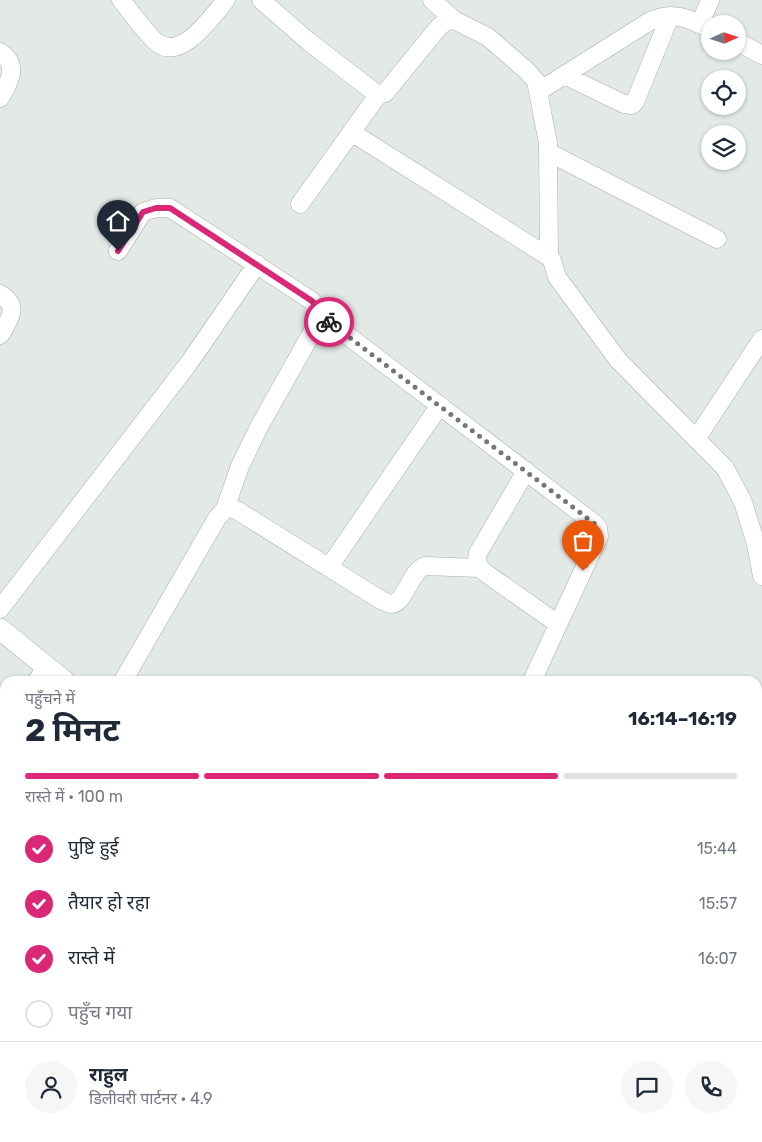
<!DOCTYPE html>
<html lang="hi">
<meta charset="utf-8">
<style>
:root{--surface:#fff;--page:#f6f6f7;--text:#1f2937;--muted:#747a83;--line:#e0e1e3;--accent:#db2777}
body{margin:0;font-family:Rubik,"Noto Sans Devanagari",sans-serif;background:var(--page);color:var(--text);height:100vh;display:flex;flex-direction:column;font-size:19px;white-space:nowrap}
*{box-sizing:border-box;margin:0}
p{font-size:16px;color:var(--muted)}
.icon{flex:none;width:28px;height:28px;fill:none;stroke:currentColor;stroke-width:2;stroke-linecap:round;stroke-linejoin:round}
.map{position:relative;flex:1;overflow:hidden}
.side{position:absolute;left:0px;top:676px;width:762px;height:466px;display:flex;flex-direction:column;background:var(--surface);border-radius:15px 15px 0 0;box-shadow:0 1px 4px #0004}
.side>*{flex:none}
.needle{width:32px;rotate:87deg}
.tools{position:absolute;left:701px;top:15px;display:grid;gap:10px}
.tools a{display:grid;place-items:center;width:45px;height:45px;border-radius:50%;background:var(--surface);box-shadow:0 1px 4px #0004;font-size:25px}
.pin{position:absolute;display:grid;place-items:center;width:42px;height:42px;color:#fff;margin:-51px -21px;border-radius:50% 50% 50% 0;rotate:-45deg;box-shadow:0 0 5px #0007}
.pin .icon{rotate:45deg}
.courier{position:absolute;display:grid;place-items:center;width:50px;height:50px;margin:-25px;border:4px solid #db2777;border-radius:50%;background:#fff;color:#222;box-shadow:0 1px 6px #0007}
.head em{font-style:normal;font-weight:700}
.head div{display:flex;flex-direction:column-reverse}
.head{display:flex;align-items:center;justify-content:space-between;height:85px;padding:0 25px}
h1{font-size:32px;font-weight:700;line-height:38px}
.bar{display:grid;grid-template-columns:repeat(4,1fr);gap:8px 5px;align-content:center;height:60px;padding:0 25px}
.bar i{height:6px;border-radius:4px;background:var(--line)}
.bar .on{background:var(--accent)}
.bar p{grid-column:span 4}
.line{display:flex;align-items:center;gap:12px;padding:0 25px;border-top:1px solid var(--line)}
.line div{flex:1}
.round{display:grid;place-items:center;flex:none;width:52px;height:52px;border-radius:26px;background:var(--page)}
ol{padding:0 25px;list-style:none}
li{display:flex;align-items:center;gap:15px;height:55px}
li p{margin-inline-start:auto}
li .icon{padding:5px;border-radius:50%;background:var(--accent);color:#fff;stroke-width:4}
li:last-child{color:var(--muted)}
li i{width:28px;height:28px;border:2px solid var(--line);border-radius:50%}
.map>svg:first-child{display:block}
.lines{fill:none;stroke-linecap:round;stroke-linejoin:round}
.minor-casing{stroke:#a9afaa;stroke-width:19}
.tertiary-casing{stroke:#a9afaa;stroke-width:22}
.minor{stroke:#fff;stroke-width:18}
.tertiary{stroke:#fff;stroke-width:21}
.done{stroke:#747875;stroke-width:5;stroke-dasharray:0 9}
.route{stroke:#db2777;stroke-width:6}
</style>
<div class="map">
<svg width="762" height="1142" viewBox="0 0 762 1142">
<rect width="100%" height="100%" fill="#e3e9e4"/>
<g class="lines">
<g class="minor-casing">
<path id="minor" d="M121,0c10,12 24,32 35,42 25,21 56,-26 70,-42
M261,0l47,41 70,54 7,-2 53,-65 8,-7 8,-1 34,17 38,33 10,11 12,62 1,114 3,3 5,17 61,83 107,108 18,34 13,42 6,32
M432,0l22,20
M700,24l10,-24
M738,42l24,13
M0,52c19,12 10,30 0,46
M564,75l60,29 8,1 3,-3 35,-86
M539,91l111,-70c24,-10 38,-3 60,8
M351,132l198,125
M548,152l169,87
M300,204l78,-109
M118,251l25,-39 13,-4h14l142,93c9,10 5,15 2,28l-54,96 -20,41 -15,43
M0,294c20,12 10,25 0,41
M318,313l277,211 3,4 1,8 -67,145
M696,439l66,-100
M526,471l-48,82c-2,11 0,14 9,21l71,50
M329,567l111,-162
M0,609l189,-246 68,-99
M37,681l9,-14
M123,681l94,-163 8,-9 6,-1 7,3 143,89c3,1 8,4 11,4 13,-1 18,-33 33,-38l54,2
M758,701l4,-1
M0,739l5,-8
M0,834l5,3
M758,887l4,2
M0,1005l5,3
M569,1138l3,4
M120,1142v-4"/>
</g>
<g class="tertiary-casing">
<path id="tertiary" d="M0,629l64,52
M363,1142l1,-4"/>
</g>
<use href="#minor" class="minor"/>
<use href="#tertiary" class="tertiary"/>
</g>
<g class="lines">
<path class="done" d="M329,322l266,202c9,13 -6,34 -12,47"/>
<path class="route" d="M118,251l25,-39 13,-4h14l142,93 6,6v6l11,9"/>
</g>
</svg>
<div class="tools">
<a><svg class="needle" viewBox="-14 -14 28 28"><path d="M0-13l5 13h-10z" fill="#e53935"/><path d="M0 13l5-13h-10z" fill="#747a83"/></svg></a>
<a><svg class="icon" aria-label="locate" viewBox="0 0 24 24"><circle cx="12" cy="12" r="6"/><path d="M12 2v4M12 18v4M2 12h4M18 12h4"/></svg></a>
<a><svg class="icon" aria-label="layers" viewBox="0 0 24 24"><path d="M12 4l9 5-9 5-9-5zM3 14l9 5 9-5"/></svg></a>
</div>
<div class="pin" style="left:583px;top:571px;background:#ea580c"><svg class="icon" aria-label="bag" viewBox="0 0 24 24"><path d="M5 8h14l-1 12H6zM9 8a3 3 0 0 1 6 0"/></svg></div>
<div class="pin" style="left:118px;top:251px;background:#1f2937"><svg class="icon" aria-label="home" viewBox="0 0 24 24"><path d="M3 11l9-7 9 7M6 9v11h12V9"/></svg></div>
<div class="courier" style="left:329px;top:322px"><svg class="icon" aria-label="bike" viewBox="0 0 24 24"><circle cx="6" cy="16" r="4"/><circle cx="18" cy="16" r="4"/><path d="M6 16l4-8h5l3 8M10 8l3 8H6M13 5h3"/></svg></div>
<section class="side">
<div class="head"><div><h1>2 मिनट</h1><p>पहुँचने में</p></div><em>16:14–16:19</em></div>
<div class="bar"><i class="on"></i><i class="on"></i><i class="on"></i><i></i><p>रास्ते में · 100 m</p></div>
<ol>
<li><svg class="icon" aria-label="check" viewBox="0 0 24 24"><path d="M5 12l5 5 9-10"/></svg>पुष्टि हुई<p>15:44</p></li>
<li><svg class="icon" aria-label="check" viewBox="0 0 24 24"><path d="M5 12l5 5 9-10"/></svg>तैयार हो रहा<p>15:57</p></li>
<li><svg class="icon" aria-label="check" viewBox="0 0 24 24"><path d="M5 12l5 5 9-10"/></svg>रास्ते में<p>16:07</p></li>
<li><i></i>पहुँच गया</li>
</ol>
<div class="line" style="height:90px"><a class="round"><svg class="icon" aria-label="person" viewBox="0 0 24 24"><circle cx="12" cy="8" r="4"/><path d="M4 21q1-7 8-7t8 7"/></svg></a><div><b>राहुल</b><p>डिलीवरी पार्टनर · 4.9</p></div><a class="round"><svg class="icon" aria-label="chat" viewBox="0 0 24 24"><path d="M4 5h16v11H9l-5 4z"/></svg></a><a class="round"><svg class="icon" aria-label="phone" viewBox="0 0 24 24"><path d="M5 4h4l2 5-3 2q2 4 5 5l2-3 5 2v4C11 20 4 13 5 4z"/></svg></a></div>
</section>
</div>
